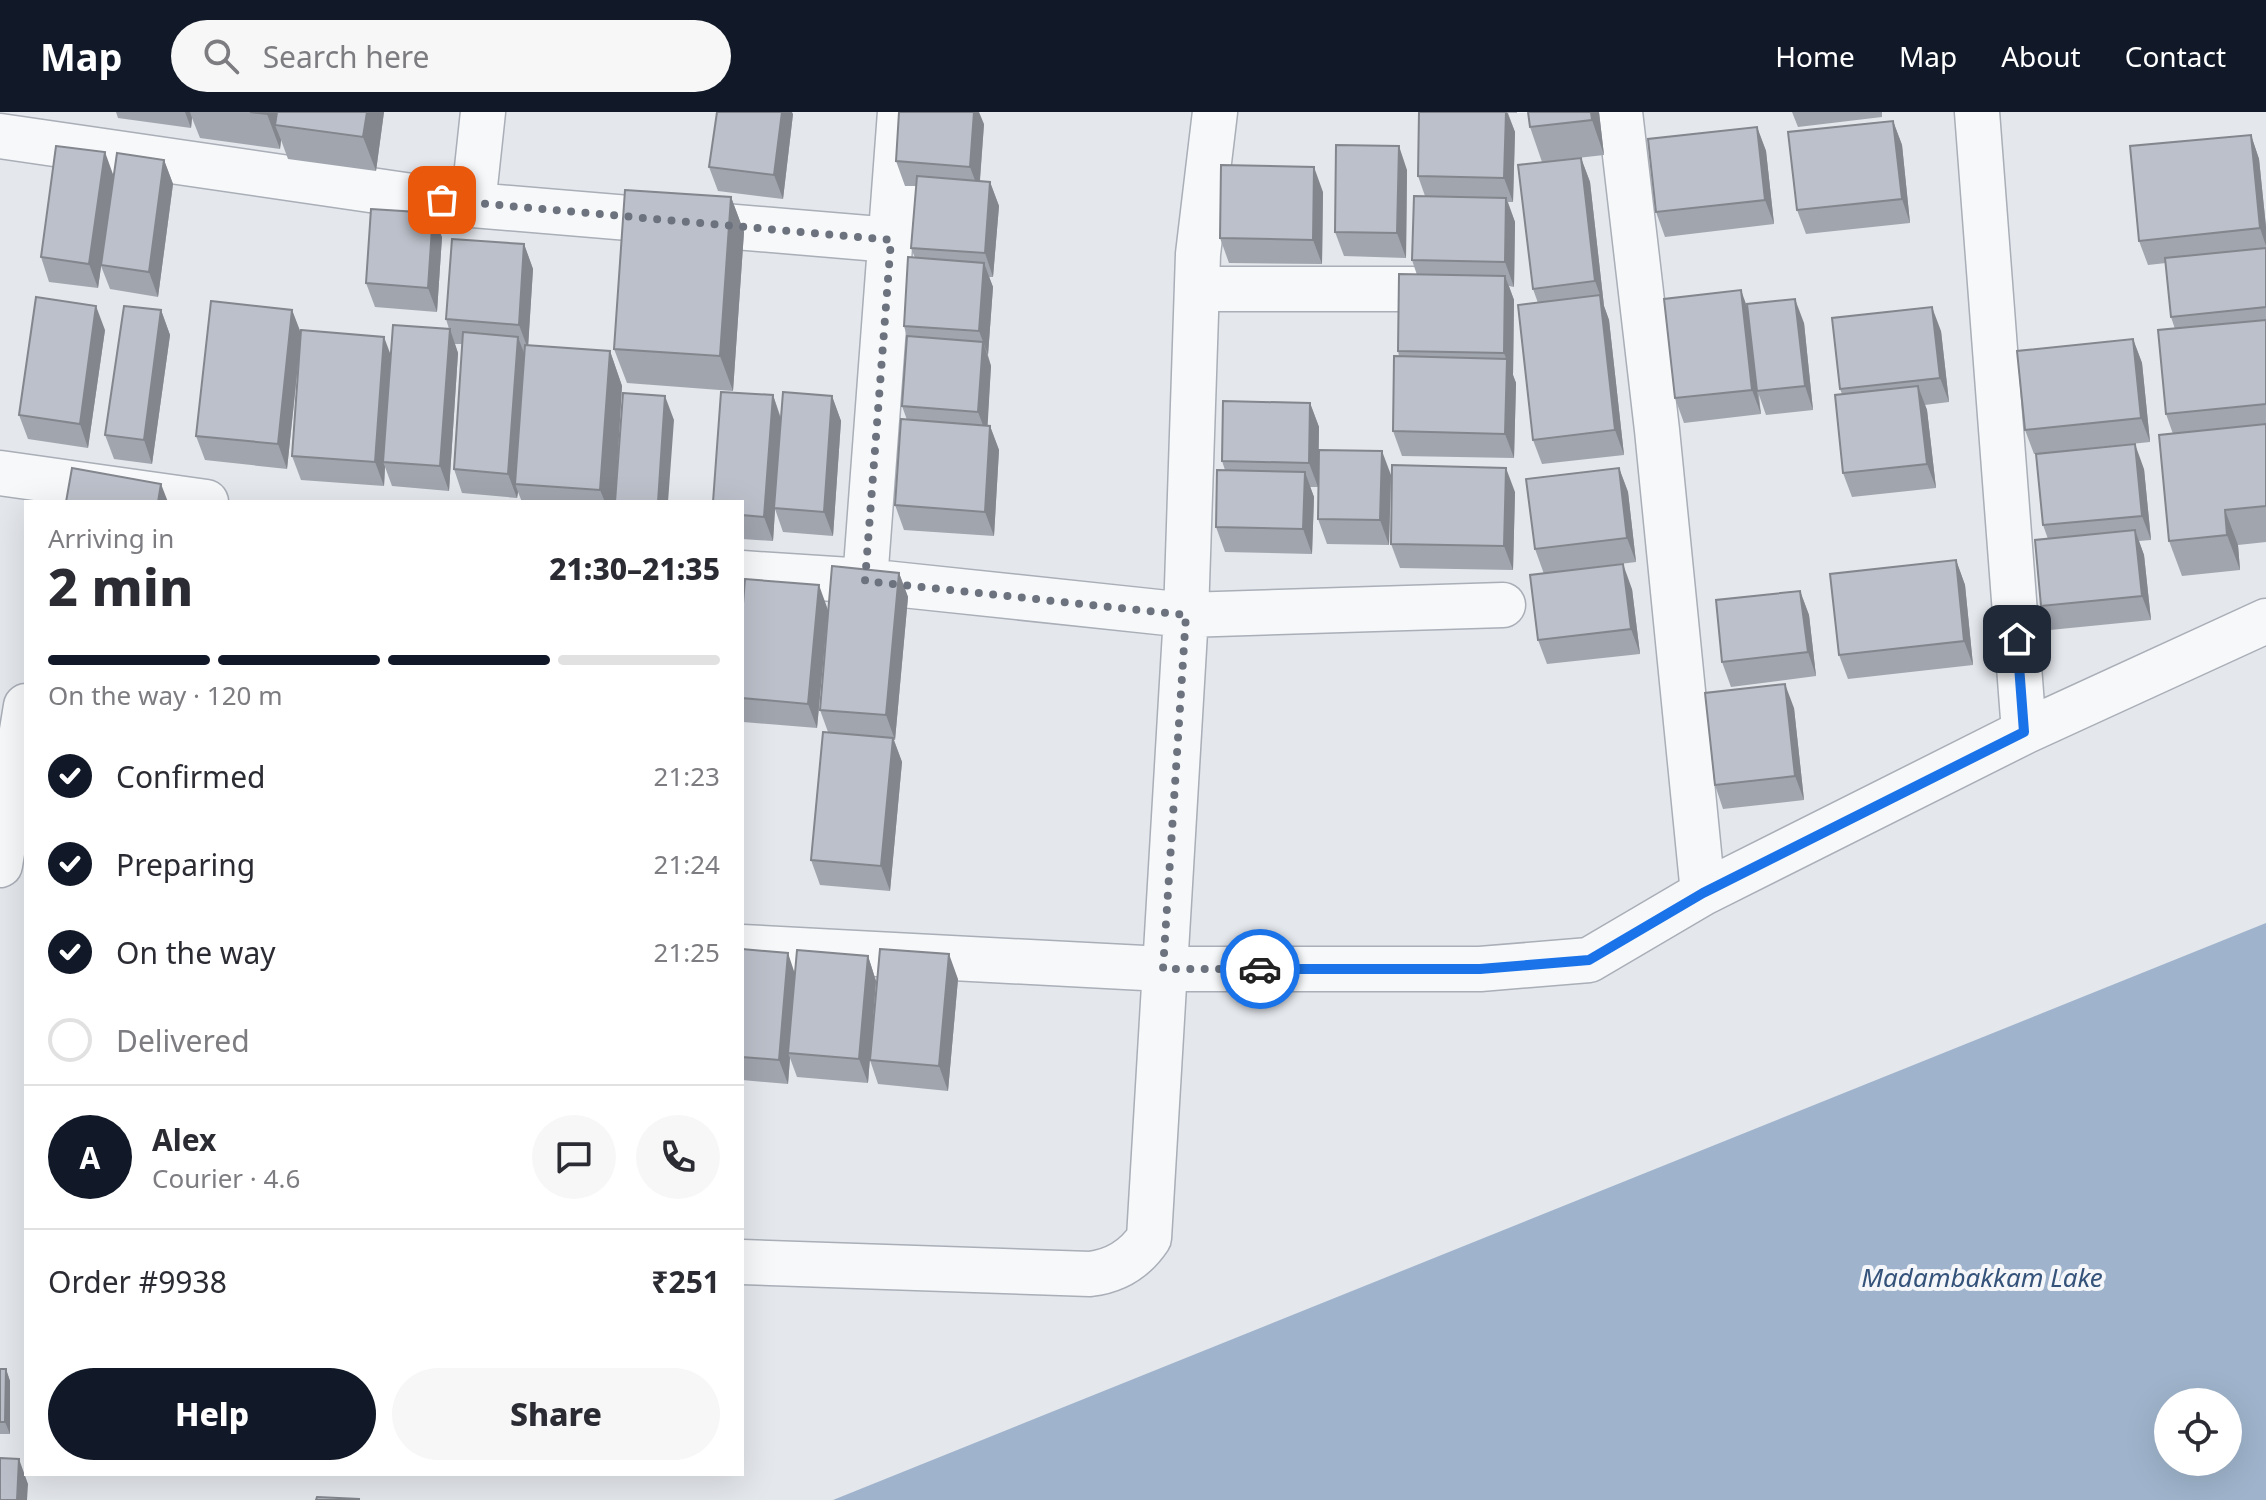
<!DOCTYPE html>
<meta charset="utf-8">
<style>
:root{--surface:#fff;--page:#f7f7f7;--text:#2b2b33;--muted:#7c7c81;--line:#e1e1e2;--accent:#111827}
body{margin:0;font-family:"Noto Sans",sans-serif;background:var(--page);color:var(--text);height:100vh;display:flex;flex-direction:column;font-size:30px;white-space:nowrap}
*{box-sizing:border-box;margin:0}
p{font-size:26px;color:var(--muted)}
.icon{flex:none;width:44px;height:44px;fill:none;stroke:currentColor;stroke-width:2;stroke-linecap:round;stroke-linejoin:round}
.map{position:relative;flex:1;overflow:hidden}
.drawer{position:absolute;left:24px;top:388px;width:720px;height:976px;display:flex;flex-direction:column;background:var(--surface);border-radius:0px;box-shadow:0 8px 32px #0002}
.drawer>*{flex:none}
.controls{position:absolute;left:2154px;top:1276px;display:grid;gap:16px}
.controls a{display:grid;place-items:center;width:88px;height:88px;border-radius:50%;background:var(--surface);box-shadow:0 8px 32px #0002;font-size:40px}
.pin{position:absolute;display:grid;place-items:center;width:68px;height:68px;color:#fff;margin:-34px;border-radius:16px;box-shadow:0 4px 12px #0006}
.courier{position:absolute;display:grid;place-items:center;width:80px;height:80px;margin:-40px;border:6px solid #1a73e8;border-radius:50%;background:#fff;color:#222;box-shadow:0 2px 10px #0007}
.overview em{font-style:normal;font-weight:800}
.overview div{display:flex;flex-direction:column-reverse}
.overview{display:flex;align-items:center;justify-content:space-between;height:136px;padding:0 24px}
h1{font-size:52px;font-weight:800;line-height:60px}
.bar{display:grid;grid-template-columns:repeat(4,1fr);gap:12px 8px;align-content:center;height:96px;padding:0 24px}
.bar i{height:10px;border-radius:6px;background:var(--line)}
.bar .on{background:var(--accent)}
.bar p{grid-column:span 4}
.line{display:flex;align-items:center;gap:20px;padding:0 24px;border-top:2px solid var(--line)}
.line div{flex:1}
.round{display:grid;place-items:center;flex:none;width:84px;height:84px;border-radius:42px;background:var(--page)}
ol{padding:0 24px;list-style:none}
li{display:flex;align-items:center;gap:24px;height:88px}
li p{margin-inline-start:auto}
li .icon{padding:8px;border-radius:50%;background:var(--accent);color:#fff;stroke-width:4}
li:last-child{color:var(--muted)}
li i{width:44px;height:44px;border:4px solid var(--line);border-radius:50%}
.button{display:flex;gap:16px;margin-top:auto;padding:16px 24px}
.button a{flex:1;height:92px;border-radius:48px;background:var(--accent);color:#fff;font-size:32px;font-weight:800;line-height:92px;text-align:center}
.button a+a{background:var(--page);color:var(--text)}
header{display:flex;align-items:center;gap:48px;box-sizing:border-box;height:112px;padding:0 40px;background:var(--accent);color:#fff}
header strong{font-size:38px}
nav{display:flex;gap:44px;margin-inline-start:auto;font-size:28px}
.search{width:560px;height:72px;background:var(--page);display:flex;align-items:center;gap:20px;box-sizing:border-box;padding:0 28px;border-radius:44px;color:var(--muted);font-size:30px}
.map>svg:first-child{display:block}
.water{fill:#9fb4cc;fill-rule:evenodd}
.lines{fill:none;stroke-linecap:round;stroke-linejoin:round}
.street-casing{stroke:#a9aeb7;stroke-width:47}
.street{stroke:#f7f8fa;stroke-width:44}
.wall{fill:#a1a5ae}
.shaded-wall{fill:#83868d}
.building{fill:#bbc0ca;stroke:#83868d;stroke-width:2}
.done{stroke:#6c737f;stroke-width:8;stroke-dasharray:0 14.4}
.route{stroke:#1a73e8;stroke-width:10}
.labels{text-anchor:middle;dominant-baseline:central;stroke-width:8;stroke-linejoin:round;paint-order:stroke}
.water-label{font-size:26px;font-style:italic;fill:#34527a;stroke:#f4f6f9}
</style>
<header>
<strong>Map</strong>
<div class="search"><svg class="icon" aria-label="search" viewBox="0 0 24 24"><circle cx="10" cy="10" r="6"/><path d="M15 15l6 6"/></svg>Search here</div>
<nav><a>Home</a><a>Map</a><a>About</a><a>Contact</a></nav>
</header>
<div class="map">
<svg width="2266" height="1388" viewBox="0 0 2266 1388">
<rect width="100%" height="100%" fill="#e4e7ec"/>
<path class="water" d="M2266,811v577h-1433zM2168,1290h60v60h-60z"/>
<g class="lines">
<g class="street-casing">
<path id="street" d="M1620,0l37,318 46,463
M1977,0l47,620
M0,24l473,69 10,-93
M473,93l418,35
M1198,177h215
M0,361l206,29
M742,461l123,8 321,34 317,-10
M865,469l35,-469
M0,753l26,-159
M742,835l421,22h317l109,-9 114,-67 321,-161 242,-111
M742,1150l348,12c25,-3 45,-15 59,-36l37,-623 12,-361 17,-142"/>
</g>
<use href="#street" class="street"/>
</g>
<path class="wall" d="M116,0h268l-8,59 -88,-12 -7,-19 -1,9 -80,-11 -8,-20 -1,10 -73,-10z
M1419,0h98v1h-9l7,19 -2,70h-5l7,20 -1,65 -5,-1 5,14 -1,75 3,8 -2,75 -112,-2 -9,-25 6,-75 -1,-5 19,-76 -5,-15 13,-64 -7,-20z
M1599,0l5,43 -62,7 -12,-35z
M1792,0h90v5l-84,10z
M793,2l-10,85 -65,-8 -9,-24z
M1893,9l9,24 8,78 -104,11 -9,-24z
M984,12l-4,57 10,1 9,24 -6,71h-4l4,10 -5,68 3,11 -4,60h3l9,24 -5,86 -90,-6 -9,-25 12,-85 -5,-14 5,-69 -3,-11 11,-68 -4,-10 5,-62h-11l-9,-25z
M1757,15l9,24 8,73 -109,13 -9,-25z
M2251,23l8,24 7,68v315l-28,3 2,25 -58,6 -13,-35 4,-107 -7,-20 9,-85 -4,-12 -5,-54 -18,2 -9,-24z
M1581,46l9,24 14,124 5,14 15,135 -82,9 -9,-24 5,-137 -5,-14z
M164,48l9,24 -15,113 -48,-8 -9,-23 -3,22 -49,-6 -8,-25 72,-81z
M1407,58l-1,88 -62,-2 -9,-24z
M1323,80l-1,72 -93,-1 -9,-25z
M731,85l13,35 -11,159 -106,-8 -13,-34z
M442,125l-5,75 -62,-5 -9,-24z
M524,132l9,25 -5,76 82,6 12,35 -7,116h-93l-4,-10 -1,6 -55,-5 -8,-24 8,-125h-7l3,9 -9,138 -57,-5 -7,-19 -1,19 -83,-6 -9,-24 8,-108 -13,121 -82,-9 -9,-24 96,-126 9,23 90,22 58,-26 -3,-10z
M161,198l9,25 -18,129 -38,-5 -9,-24z
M1748,198l56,13 9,87 -47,5 -7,-20 2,19 -77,9 -9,-25z
M105,218l-17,118 -60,-9 -9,-24z
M1941,219l8,71 -24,3 2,5 9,78 -84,9 -9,-24 -1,-79 -2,-5z
M2133,227l9,24 8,79 -116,12 -9,-24z
M773,283l8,23 51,-22 9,25 -8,115 -50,-4 -8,-23 -2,32 -31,-2v-37z
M1310,291l9,24 -1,60h-8l4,10 -2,57 -87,-2 -9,-25 9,-57 -3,-9z
M1619,356l9,24 8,70 -89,11 85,16 8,65 -93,10 -9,-24 6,-66 -9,-25z
M2144,357l7,71 -12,1 5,14 7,65 -101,10 -9,-24 7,-67 -5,-14z
M1391,363l-2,70 -62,-1 -9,-25z
M1515,380l-2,78 -113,-2 -9,-24z
M1956,448l9,25 8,80 -125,14 -9,-24z
M899,461l9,24 -13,143h-1l8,22 -12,129 -70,-6 -9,-25 17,-128 -8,-22z
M1800,479l9,24 7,61 -85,11 -9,-25z
M828,498l-11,118 -74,-6 -1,-4v-102z
M1794,596l10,92 -81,9 -8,-24z
M742,837l53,24 73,-17 8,25 -8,102 -71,-6 -7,-19 -2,26 -46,-4z
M958,867l-10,112 -70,-7 -8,-24z
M0,1257h6l4,12v53h-10z"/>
<path class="shaded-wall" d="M185,0h5l2,6 -1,10z
M267,0h18l-10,13 6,15 -1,9 -13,-35z
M367,0h17l-8,59 -13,-34z
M782,0h10l1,2 -10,85 -9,-24z
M974,0h5l5,12 -5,67 -9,-24z
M1506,0h1l8,20 -2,70 -9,-24z
M1591,0h8l5,43 -12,-35z
M1893,9l9,24 8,78 -8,-24z
M1757,15l9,24 8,73 -9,-24z
M2251,23l8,24 7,68v19l-6,-18z
M1399,34l8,24 -1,88 -9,-25z
M105,40l9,25 -16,111 -9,-24z
M1581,46l9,24 14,124 -9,-25z
M164,48l9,24 -15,113 -9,-25z
M1314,55l9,25 -1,72 -9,-24z
M990,70l9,24 -6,71 -8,-24z
M731,85l13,35 -11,159 -13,-35z
M1506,86l9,24 -1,65 -9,-25z
M433,101l9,24 -5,75 -9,-24z
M524,132l9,25 -5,80 -9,-24z
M984,151l9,24 -5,68 -9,-24z
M1505,164l9,24 -1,75 3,8 -2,75 -9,-24 2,-73 -3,-8z
M1741,178l9,25 7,76 4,23 -9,-24z
M1600,183l9,25 15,135 -9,-25z
M1795,187l9,24 9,87 -8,-24z
M96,194l9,24 -17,118 -8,-24z
M1932,195l9,24 8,71 -9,-24z
M161,198l9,25 -18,129 -8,-24z
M292,198l9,24 -14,135 -9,-25z
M450,217l8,24 -9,138 -9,-25z
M384,225l9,24 -10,101 2,5 -1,19 -9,-24z
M518,225l9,24 -12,123 3,8 -1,6 -9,-24z
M2133,227l9,24 8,79 -9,-24z
M983,230l8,24 -4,70 -9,-24z
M610,239l12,35 -7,116h-10l-5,-12z
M1918,274l9,24 9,78 -9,-24z
M773,283l8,25 -8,121 -9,-24z
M665,284l9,24 -6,82h-10z
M832,284l9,25 -8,115 -9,-24z
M1310,291l9,24 -1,60 -9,-24z
M990,314l9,24 -5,86 -9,-24z
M2135,332l9,25 7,71 -9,-24z
M1382,339l9,24 -2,70 -9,-25z
M1506,356l9,24 -2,78 -9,-24z
M1619,356l9,24 8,70 -9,-24z
M1305,360l9,25 -2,57 -9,-25z
M161,372l7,18h-10z
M2225,398l13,35 2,25 -13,-35z
M2135,418l9,25 7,65 -9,-24z
M1956,448l9,25 8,80 -9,-24z
M1623,452l9,25 8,65 -9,-25z
M899,461l9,24 -13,143 -9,-25z
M819,473l9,25 -11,118 -9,-24z
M1800,479l9,24 7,61 -8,-24z
M1785,572l9,24 10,92 -9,-24z
M893,626l9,24 -12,129 -9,-25z
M788,841l8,24 -8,76 2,5 -2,26 -9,-24z
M949,842l9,25 -10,112 -9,-25z
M868,844l8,25 -8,102 -9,-24z
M6,1257l4,12v53l-5,-12z
M19,1347l9,25 -1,16h-10z"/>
<path class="building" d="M250,0h17v2z
M277,0h90l-4,25 -88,-12z
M717,0h65l-8,63 -65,-8z
M899,0h75l-4,55 -74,-6z
M1419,0h87l-2,66 -86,-2z
M1528,0h63l1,8 -62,7z
M1893,9l9,78 -105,11 -9,-78z
M1757,15l8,73 -109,12 -8,-73z
M2251,23l9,93 -121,13 -9,-95z
M1336,33l63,1 -2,87 -62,-1z
M56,34l49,6 -16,112 -48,-7z
M117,41l47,7 -15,112 -48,-7z
M1581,46l14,123 -62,8 -15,-124z
M1221,53l93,2 -1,73 -93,-2z
M917,64l73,6 -5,71 -74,-5z
M625,78l106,7 -11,159 -106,-7z
M1414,84l92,2 -1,64 -93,-2z
M371,97l62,4 -5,75 -62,-5z
M452,127l72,5 -5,81 -73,-6z
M2266,136v59l-95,10 -6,-59z
M908,145l76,6 -5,68 -75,-5z
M1399,162l106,2 -1,77 -106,-2z
M1741,178l11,100 -77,8 -11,-99z
M1600,183l15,135 -82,10 -15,-135z
M36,185l60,9 -16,118 -61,-9z
M1795,187l10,87 -48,5 -10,-87z
M211,189l81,9 -14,134 -82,-8z
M124,194l37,4 -17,130 -39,-5z
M1932,195l8,71 -100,11 -8,-71z
M2266,208v84l-100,10 -8,-84z
M393,213l57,4 -10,137 -57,-4z
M301,218l83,7 -9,125 -83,-6z
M463,220l55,5 -10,137 -54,-5z
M907,224l76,6 -5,70 -76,-6z
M2133,227l8,79 -116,12 -8,-79z
M525,233l85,6 -10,139 -85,-6z
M1394,244l113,3 -2,75 -112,-3z
M1918,274l9,78 -84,9 -8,-78z
M721,280l52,3 -9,122 -22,-2v-13h-29z
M783,280l49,4 -8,116 -50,-4z
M623,281l42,3 -7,106h-43z
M1223,289l87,2 -1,60 -87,-2z
M901,307l89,7 -5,86 -90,-7z
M2266,312v82l-41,4 2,25 -58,6 -10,-106z
M2135,332l7,72 -99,9 -7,-71z
M1319,338l63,1 -2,69 -62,-1z
M1392,353l114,3 -2,78 -113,-2z
M72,356l89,16 -3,18h-92z
M1619,356l8,70 -92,11 -9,-70z
M1217,358l88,2 -2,57 -87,-2z
M2135,418l7,66 -101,10 -6,-66z
M1956,448l8,81 -125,14 -9,-81z
M1623,452l8,65 -93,11 -8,-65z
M832,454l67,7 -13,142 -66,-5z
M745,467l74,6 -11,119 -66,-6v-82z
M1800,479l8,61 -86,10 -6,-62z
M1785,572l10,92 -80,9 -10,-92z
M823,620l70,6 -12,128 -70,-6z
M742,837l46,4 -9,107 -37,-3z
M880,837l69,5 -10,112 -69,-6z
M797,838l71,6 -9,103 -71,-6z
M0,1257h6l-1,53h-5z
M0,1346l19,1 -2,41h-17z
M317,1385l43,2 -44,1z"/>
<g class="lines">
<path class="done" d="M442,88l449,40 -26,341 321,34 -23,354h97"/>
<path class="route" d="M1260,857h220l109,-9 114,-67 321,-161 -7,-93"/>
</g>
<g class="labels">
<g class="water-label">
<text x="1982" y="1165">Madambakkam Lake</text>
</g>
</g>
</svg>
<div class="controls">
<a><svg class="icon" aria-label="locate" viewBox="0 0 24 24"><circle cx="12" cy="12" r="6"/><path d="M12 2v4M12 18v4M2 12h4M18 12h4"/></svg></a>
</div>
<div class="pin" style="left:442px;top:88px;background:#ea580c"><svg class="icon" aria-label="bag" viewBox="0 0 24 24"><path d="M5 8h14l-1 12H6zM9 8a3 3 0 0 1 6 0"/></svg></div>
<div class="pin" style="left:2017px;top:527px;background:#1f2937"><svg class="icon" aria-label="home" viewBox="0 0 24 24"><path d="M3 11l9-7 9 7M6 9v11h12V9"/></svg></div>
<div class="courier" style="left:1260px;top:857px"><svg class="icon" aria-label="car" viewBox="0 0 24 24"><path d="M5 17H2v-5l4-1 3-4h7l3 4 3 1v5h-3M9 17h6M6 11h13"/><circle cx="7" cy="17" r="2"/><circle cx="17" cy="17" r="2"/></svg></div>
<section class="drawer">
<div class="overview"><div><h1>2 min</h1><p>Arriving in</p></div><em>21:30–21:35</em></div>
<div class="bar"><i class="on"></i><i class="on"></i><i class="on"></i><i></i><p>On the way · 120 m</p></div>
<ol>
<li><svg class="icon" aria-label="check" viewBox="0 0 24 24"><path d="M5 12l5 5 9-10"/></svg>Confirmed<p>21:23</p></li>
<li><svg class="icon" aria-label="check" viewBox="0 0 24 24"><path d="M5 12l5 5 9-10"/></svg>Preparing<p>21:24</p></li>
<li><svg class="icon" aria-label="check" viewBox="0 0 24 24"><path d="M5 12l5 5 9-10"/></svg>On the way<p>21:25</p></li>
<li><i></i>Delivered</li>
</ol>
<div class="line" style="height:144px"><b class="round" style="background:var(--accent);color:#fff">A</b><div><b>Alex</b><p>Courier · 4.6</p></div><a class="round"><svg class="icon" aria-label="chat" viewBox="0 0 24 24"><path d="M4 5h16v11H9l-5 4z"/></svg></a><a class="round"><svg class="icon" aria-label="phone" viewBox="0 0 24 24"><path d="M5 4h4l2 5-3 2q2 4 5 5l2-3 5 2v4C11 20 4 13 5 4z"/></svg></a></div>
<div class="line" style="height:104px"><div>Order #9938</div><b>₹251</b></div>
<div class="button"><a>Help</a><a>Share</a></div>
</section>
</div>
